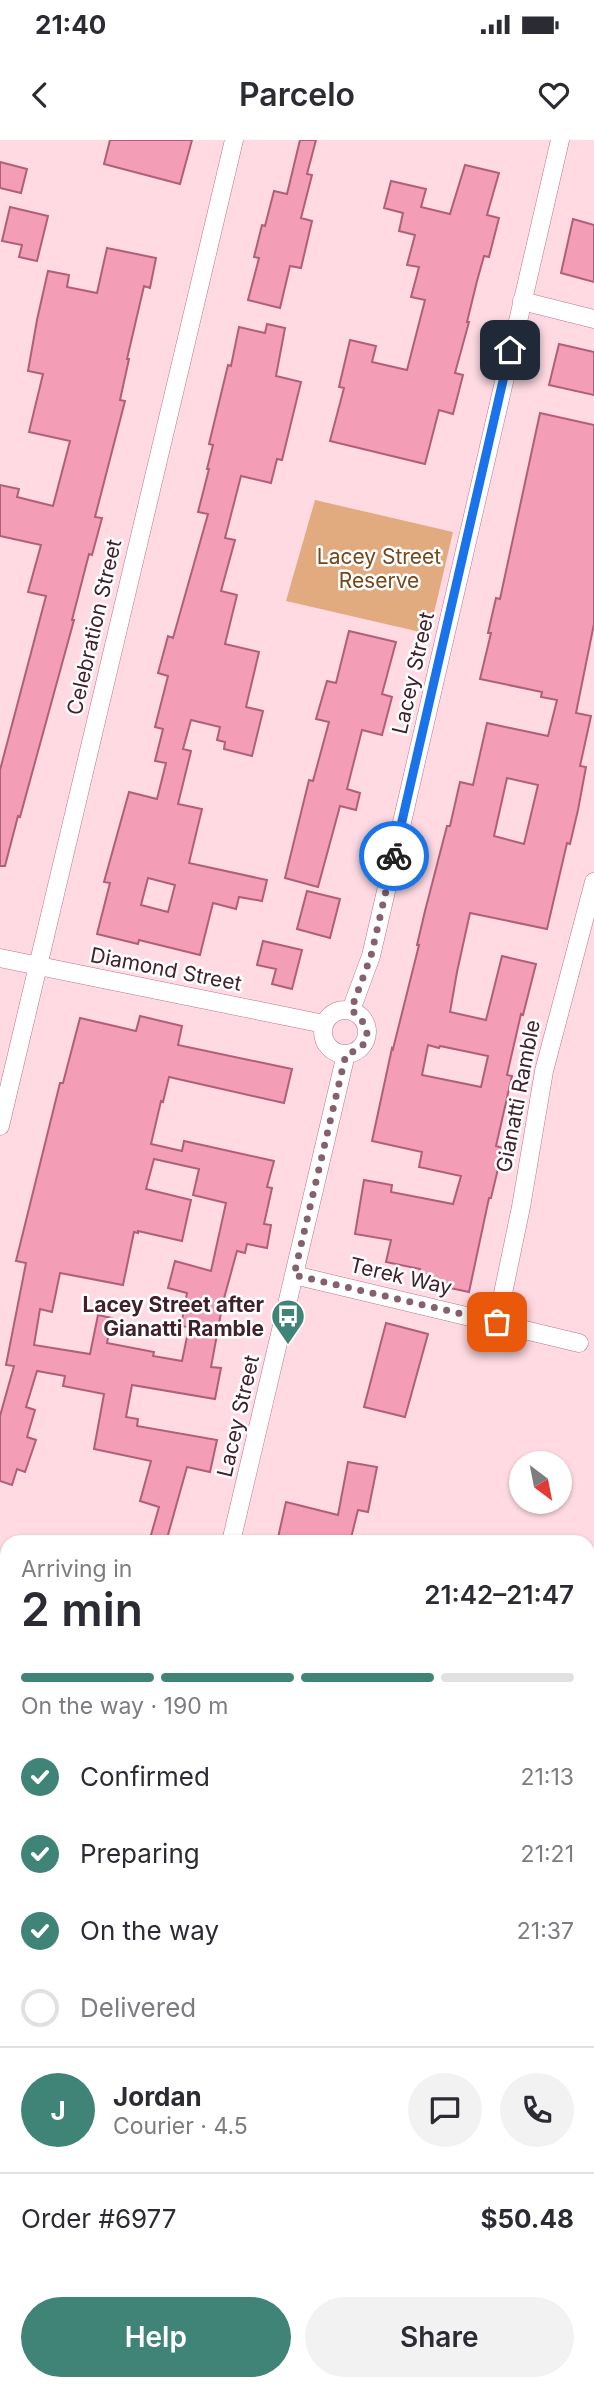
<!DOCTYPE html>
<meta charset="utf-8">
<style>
:root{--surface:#fff;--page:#f2f2f3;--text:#2b2b33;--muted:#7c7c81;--line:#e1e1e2;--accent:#408478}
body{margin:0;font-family:Inter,sans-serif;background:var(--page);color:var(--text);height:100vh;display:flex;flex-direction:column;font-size:26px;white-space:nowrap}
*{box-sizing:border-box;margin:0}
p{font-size:23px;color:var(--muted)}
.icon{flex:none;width:38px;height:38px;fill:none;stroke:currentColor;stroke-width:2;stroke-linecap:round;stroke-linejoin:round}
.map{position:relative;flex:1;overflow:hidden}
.panel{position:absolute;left:0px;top:1395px;width:595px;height:856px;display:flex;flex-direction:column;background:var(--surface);border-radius:21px 21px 0 0;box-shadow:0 2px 5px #0004}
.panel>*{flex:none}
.needle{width:46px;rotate:148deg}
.controls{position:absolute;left:509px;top:1311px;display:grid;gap:14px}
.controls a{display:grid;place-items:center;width:63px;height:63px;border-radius:50%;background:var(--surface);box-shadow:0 2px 5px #0004;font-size:35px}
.pin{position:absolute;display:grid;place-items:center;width:60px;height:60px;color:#fff;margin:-30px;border-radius:14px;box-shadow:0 4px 10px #0006}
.courier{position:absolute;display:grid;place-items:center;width:70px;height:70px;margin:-35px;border:5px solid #1a73e8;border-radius:50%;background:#fff;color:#222;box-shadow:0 2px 9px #0007}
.headline em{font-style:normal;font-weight:600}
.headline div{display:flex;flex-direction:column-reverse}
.headline{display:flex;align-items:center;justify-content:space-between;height:119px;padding:0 21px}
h1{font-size:46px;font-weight:600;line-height:52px}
.bar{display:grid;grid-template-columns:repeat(4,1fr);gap:10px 7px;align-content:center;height:84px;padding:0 21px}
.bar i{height:9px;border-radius:5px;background:var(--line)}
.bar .selected{background:var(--accent)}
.bar p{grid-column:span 4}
.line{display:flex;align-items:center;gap:18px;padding:0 21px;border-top:2px solid var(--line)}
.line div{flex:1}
.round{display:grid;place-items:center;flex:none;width:74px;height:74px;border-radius:37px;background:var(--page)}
ol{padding:0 21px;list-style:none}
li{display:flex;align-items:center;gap:21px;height:77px}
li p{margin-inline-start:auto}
li .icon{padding:7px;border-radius:50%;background:var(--accent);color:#fff;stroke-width:4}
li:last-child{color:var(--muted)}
li i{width:38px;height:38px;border:4px solid var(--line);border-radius:50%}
.button{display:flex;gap:14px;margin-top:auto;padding:14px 21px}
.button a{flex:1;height:80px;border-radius:42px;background:var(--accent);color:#fff;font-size:28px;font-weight:600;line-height:80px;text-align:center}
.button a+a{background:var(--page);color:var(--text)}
.status{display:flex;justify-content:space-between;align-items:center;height:49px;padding:0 35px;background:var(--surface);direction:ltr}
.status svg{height:19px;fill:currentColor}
header{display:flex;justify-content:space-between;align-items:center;height:91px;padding:0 21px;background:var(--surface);font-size:32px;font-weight:600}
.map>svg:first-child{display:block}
.green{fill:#e1ab7f}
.building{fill:#f49db7;stroke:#af5f79;stroke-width:2;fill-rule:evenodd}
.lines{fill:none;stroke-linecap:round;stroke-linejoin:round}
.minor-casing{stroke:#c2708a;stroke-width:19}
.minor{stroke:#fff;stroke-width:18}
.done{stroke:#84616b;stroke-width:7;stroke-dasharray:0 12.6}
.route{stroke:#1a73e8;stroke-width:9}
.labels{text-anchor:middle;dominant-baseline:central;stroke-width:5;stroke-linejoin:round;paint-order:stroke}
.park-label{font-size:21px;fill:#76471b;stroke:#fff}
.street-label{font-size:21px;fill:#41202a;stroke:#fff}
.poi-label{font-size:21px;font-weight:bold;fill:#41202a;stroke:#fff;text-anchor:end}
</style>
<div class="status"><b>21:40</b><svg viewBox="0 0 49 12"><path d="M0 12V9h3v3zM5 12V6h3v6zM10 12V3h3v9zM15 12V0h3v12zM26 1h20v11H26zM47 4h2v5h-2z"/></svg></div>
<header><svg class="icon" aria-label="back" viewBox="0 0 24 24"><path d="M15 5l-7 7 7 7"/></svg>Parcelo<svg class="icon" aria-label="heart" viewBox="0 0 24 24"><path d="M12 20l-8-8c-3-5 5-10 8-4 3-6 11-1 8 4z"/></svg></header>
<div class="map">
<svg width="594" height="2249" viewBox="0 0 594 2249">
<rect width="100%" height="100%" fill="#ffdae3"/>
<path class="green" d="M315,360l138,32 -24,102 -143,-33z"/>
<path class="building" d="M110,0h82l-12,44 -76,-20z
M300,0h16l-9,34 5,1 -11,43 11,3 -11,47 -11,-2 -10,42 -32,-8 11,-42 -5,-1 8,-32 3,1 9,-35 13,3z
M0,22l27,7 -6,24 -21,-5z
M465,25l34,8 -12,42 12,3 -10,39 -5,-1 -7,25 -10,41h2l-14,51 8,2 -10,39 -14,-4 -14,54 -95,-23 14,-53 -5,-1 11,-47 26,6 -4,16 35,8 18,-70 -14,-3 8,-30 -12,-2 8,-30 -16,-4 4,-18 -19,-5 7,-27 35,8 -5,18 29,7z
M10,67l38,9 -11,45 -18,-4 3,-12 -20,-4z
M573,79l21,6v57l-33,-9z
M107,108l49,10 -6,30 -6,-2 -17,73h2l-9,41 5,1 -30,116 7,1 -10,37 -3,-1 -17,66h2l-54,197 -2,-1 -13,50h-5v-96l46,-174 -18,-4 13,-47 -41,-9v-51l19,4 -2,8 36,9 17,-65 -41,-9 14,-58 -15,-3 9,-51 11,-49 21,4 -2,12 30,6z
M267,184l18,4 -9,48 25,6 -19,78 -5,-1 -6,24 -30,-7 -16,62 10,2 -14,51 16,4 -12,49 34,8 -13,55 17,4 -11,45 -28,-7 1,-7 -8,-2 3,-13 -29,-7 -8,29 8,2 -13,53 24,5 -13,54 78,17 -5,21 -23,-4 -3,12 -23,-6 -13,52 -61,-15 -1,4 -41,-10 13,-51 -6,-1 25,-90 28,7 9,-36 -11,-2 8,-32 -8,-2 13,-51 -10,-3 10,-37 5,2 35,-124 -10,-2 11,-43h-2l6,-24 -4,-1 19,-79 3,1 8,-39 26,6zM148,738l27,7 -7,27 -27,-7z
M559,204l35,8v43l-45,-10z
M540,273l54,12v199l-18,89 15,3 -11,50 6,1 -8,43 -8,34 -3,-1 -20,86 -77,-16 -13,59 -7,40 36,8 16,-64 34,8 -13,51 -2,-1 -14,61 5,1 -16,70 7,2 -12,50h-2l-20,94 -52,-11 3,-12 -34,-7 5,-22 -36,-6 9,-54 28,5 -1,7 62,12 8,-28 -42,-9 3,-15 -50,-11 20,-93 1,1 26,-104h-2l8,-34 22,-85h3l10,-44 13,3 14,-62 61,13 9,-36 -16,-3 1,-5 -62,-13 11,-46h-3l8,-35 4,1zM507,638l31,7 -14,59 -30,-8zM428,905l11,3 1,-2 48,10 -7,31 -59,-12z
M349,491l47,11 -14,52 10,3 -10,38 -20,-5 -15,59 13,4 -4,17 -16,-4 -22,81 -33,-9 24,-98 4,1 16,-59 -13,-3 11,-38 9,2z
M307,751l33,8 -10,39 -33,-9z
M263,801l39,9 -10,39 -20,-5 4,-15 -19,-4z
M140,876l42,10 -4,19 114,24 -8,34 -115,-26 -6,25 -2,-1 -10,43 31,7 2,-10 90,20 -7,26 5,1 -8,36 7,1 -4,23 -20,-4 -2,9 -8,-2 -14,51 -12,65 10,1 -6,31 -83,-14 -6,32 12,2 -1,7 80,14 -7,32 -23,-5 -21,75h-17l10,-35 -19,-6 11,-40 -57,-12 10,-55 -41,-8 2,-10 -28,-5 -11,36 9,3 -8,27 9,3 -11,32 -8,-3 -5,16 -12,-4v-65l14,-50 -8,-1 20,-102 -10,-2 44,-178h3l17,-65 56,13zM154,1019l45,10 -6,26 33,8 -15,68 -36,-10 -7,27 19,5 -6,33 8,1 -7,34 -29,-5 1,-4 -47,-9 5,-25 -14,-3 -8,39 -56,-9 6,-36 12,3 8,-39 63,12 11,-53 4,1v-2l44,10 9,-41 -45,-11z
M386,1183l42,11 -23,83 -41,-10z
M348,1322l29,5 -9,45 -10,-2 -8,32h-73l9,-40 52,13z"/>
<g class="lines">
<g class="minor-casing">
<path id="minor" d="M522,161l72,18
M0,818l324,66
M323 892a22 22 0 1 1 44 0a22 22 0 1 1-44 0Z
M351,870l20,-54 189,-816
M0,986l234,-986
M294,1135l285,68
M497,1182l24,-115 23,-136 50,-189
M231,1402l115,-488
M33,2249l1,-5
M354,2249l1,-5"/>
</g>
<use href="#minor" class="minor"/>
</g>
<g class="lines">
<path class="done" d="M394,716l-23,100 -20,54c21,15 23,37 -5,44l-52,221 203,47"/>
<path class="route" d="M394,716l116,-506"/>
</g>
<defs>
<g id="bus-pin" transform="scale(1.75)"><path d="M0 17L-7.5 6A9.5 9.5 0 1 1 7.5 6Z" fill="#408478" stroke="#fff"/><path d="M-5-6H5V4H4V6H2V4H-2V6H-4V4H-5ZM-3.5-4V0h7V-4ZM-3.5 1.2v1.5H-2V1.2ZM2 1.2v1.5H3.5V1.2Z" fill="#fff"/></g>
</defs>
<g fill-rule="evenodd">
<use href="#bus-pin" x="288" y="1176"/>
</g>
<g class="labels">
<g class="park-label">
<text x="379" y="416">Lacey Street<tspan x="379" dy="24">Reserve</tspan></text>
</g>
<g class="street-label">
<text transform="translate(94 487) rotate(-77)">Celebration Street</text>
<text transform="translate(413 533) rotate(-77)">Lacey Street</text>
<text transform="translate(166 829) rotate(11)">Diamond Street</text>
<text transform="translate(518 956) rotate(-79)">Gianatti Ramble</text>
<text transform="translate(401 1136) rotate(13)">Terek Way</text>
<text transform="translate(238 1276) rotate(-77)">Lacey Street</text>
</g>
<g class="poi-label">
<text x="264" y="1164">Lacey Street after<tspan x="264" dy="24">Gianatti Ramble</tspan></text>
</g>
</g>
</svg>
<div class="controls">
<a><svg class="needle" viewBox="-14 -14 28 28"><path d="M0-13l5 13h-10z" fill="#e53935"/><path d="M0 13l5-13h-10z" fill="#7c7c81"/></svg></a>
</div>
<div class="pin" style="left:497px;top:1182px;background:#ea580c"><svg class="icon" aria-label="bag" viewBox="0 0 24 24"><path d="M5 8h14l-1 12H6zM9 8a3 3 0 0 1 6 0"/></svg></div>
<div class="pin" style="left:510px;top:210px;background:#1f2937"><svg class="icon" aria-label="home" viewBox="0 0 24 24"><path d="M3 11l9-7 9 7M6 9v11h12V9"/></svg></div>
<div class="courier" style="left:394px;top:716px"><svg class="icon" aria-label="bike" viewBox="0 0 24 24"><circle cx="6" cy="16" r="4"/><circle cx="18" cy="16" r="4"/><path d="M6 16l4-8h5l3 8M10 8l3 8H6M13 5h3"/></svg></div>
<section class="panel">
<div class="headline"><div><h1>2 min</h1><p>Arriving in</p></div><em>21:42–21:47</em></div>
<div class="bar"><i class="selected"></i><i class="selected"></i><i class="selected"></i><i></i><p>On the way · 190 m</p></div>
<ol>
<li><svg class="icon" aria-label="check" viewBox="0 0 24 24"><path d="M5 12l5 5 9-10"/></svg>Confirmed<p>21:13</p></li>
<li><svg class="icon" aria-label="check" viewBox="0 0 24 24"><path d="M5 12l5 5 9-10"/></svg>Preparing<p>21:21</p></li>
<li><svg class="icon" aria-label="check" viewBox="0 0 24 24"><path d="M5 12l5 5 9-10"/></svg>On the way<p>21:37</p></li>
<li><i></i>Delivered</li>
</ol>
<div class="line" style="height:126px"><b class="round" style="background:var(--accent);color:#fff">J</b><div><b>Jordan</b><p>Courier · 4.5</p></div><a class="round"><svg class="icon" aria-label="chat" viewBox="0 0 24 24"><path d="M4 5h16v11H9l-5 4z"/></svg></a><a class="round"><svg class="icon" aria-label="phone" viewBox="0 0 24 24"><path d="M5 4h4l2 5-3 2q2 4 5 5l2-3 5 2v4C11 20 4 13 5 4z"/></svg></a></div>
<div class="line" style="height:91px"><div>Order #6977</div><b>$50.48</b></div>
<div class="button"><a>Help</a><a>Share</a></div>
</section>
</div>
